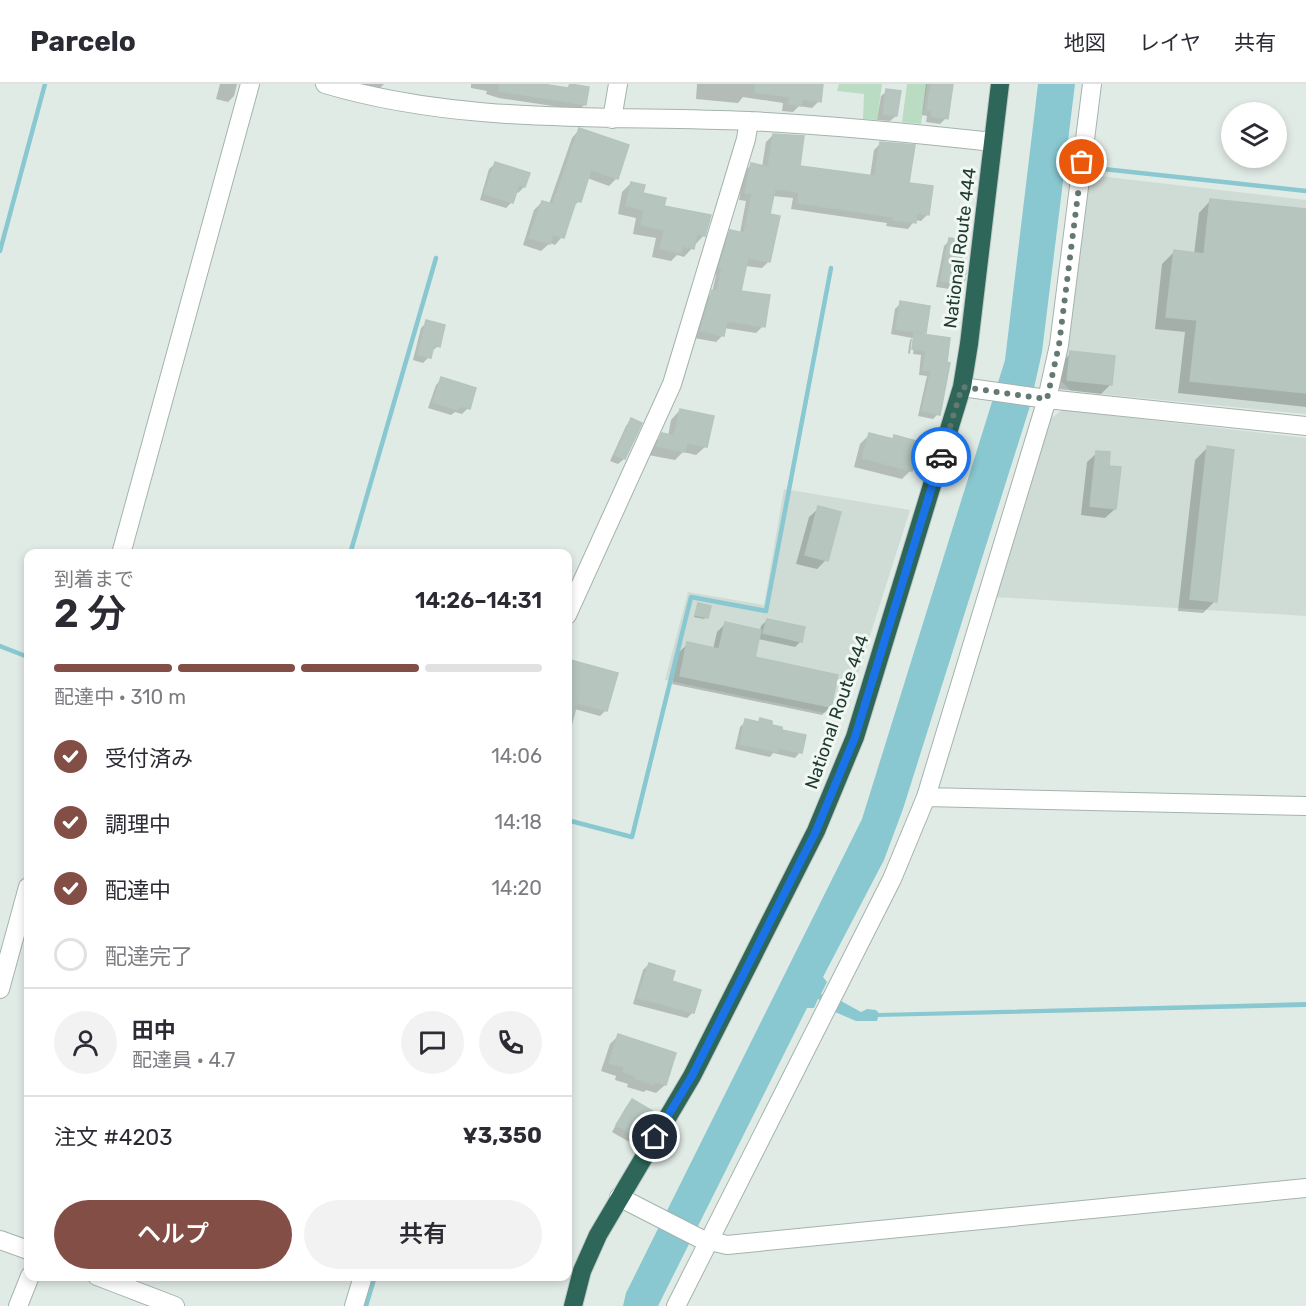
<!DOCTYPE html>
<html lang="ja">
<meta charset="utf-8">
<style>
:root{--surface:#fff;--page:#f2f2f3;--text:#2b2b33;--muted:#7c7c81;--line:#e1e1e2;--accent:#834e45}
body{margin:0;font-family:Rubik,"Noto Sans JP",sans-serif;background:var(--page);color:var(--text);height:100vh;display:flex;flex-direction:column;font-size:22px;white-space:nowrap}
*{box-sizing:border-box;margin:0}
p{font-size:20px;color:var(--muted)}
.icon{flex:none;width:33px;height:33px;fill:none;stroke:currentColor;stroke-width:2;stroke-linecap:round;stroke-linejoin:round}
.map{position:relative;flex:1;overflow:hidden}
.sheet{position:absolute;left:24px;top:465px;width:548px;height:732px;display:flex;flex-direction:column;background:var(--surface);border-radius:12px;box-shadow:0 3px 9px #0003}
.sheet>*{flex:none}
.controls{position:absolute;left:1221px;top:18px;display:grid;gap:12px}
.controls a{display:grid;place-items:center;width:66px;height:66px;border-radius:50%;background:var(--surface);box-shadow:0 3px 9px #0003;font-size:30px}
.pin{position:absolute;display:grid;place-items:center;width:51px;height:51px;color:#fff;margin:-26px;border:3px solid #fff;border-radius:50%;box-shadow:0 2px 6px #0007}
.courier{position:absolute;display:grid;place-items:center;width:60px;height:60px;margin:-30px;border:4px solid #1a73e8;border-radius:50%;background:#fff;color:#222;box-shadow:0 2px 8px #0007}
.overview em{font-style:normal;font-weight:600}
.overview div{display:flex;flex-direction:column-reverse}
.overview{display:flex;align-items:center;justify-content:space-between;height:102px;padding:0 30px}
h1{font-size:39px;font-weight:600;line-height:45px}
.bar{display:grid;grid-template-columns:repeat(4,1fr);gap:9px 6px;align-content:center;height:72px;padding:0 30px}
.bar i{height:8px;border-radius:4px;background:var(--line)}
.bar .on{background:var(--accent)}
.bar p{grid-column:span 4}
.line{display:flex;align-items:center;gap:15px;padding:0 30px;border-top:2px solid var(--line)}
.line div{flex:1}
.round{display:grid;place-items:center;flex:none;width:63px;height:63px;border-radius:32px;background:var(--page)}
ol{padding:0 30px;list-style:none}
li{display:flex;align-items:center;gap:18px;height:66px}
li p{margin-inline-start:auto}
li .icon{padding:6px;border-radius:50%;background:var(--accent);color:#fff;stroke-width:4}
li:last-child{color:var(--muted)}
li i{width:33px;height:33px;border:3px solid var(--line);border-radius:50%}
.action{display:flex;gap:12px;margin-top:auto;padding:12px 30px}
.action a{flex:1;height:69px;border-radius:36px;background:var(--accent);color:#fff;font-size:24px;font-weight:600;line-height:69px;text-align:center}
.action a+a{background:var(--page);color:var(--text)}
header{display:flex;align-items:center;gap:36px;box-sizing:border-box;height:84px;padding:0 30px;background:var(--surface);border-bottom:2px solid var(--line)}
header strong{font-size:28px}
nav{display:flex;gap:33px;margin-inline-start:auto;font-size:21px}
.map>svg:first-child{display:block}
.built{fill:#cfdbd5}
.green{fill:#badcc2}
.water{fill:#89c8d0}
.shadow{fill:#0003}
.lines{fill:none;stroke-linecap:round;stroke-linejoin:round}
.stream{stroke:#89c8d0;stroke-width:4.5}
.building{fill:#b6c6bf;stroke:#b3c5bd;stroke-width:1.5}
.minor-casing{stroke:#a4b3ad;stroke-width:20}
.highway-casing{stroke:#c1c8c6;stroke-width:20}
.minor{stroke:#fff;stroke-width:18}
.highway{stroke:#2e6759;stroke-width:18}
.done{stroke:#647972;stroke-width:6;stroke-dasharray:0 10.8}
.route{stroke:#1a73e8;stroke-width:8}
.labels{text-anchor:middle;dominant-baseline:central;stroke-width:6;stroke-linejoin:round;paint-order:stroke}
.street-label{font-size:18px;fill:#213b33;stroke:#f1f8f4}
</style>
<header>
<strong>Parcelo</strong>
<nav><a>地図</a><a>レイヤ</a><a>共有</a></nav>
</header>
<div class="map">
<svg width="1306" height="1222" viewBox="0 0 1306 1222">
<rect width="100%" height="100%" fill="#e1ebe6"/>
<path class="built" d="M1090,91l216,25v214l-235,-23 -12,-12z
M1062,326l244,28v178l-312,-19 51,-174z
M784,405l126,21 -66,207 -179,-37 23,-88 76,13z"/>
<path class="green" d="M839,0h43l-5,36 -14,-1 1,-25 -27,-3z
M907,0h20l-6,40 -19,-2z"/>
<path class="water" d="M1038,0h37l-33,268 -12,54 -127,403 -19,51 -61,117 4,5 -6,12 18,10 2,-3 20,11 6,-3 9,1 3,3 427,-11v5l-428,10 -1,4h-21l-21,-9 1,-4 -18,-9 -4,9h-7l-149,298h-35l3,-13 236,-474 143,-459z"/>
<path class="shadow" d="M220,0h17l-3,12 -6,6 -12,-3z
M355,0h29l-4,4z
M471,0h61l34,5 4,-3 15,18 -6,6 -80,-12 -13,-4 1,-3 -16,-3z
M697,0h125l-3,17 -7,7 -13,-2 -6,6 -11,-1 1,-8 -40,-6 -5,6 -42,-4z
M926,0h26l-6,34 -6,6 -14,-2 1,-6 -5,-1z
M887,7l9,25 -6,5 -13,-1 4,-24z
M579,46l38,48 -8,8 -22,-8 -8,23 -8,8 -9,28 -7,8 -5,-2 -9,8 -18,-6 11,-35 8,-8 7,2 23,-66z
M773,51l25,33 72,9 4,-27 7,-7 47,71 -7,7 -6,-1 -7,9 -22,-3 1,-3 -96,-14 2,-11 -21,-2 -4,19 1,46 -7,7 -17,-2 -6,26 24,34 -7,7 -32,-5 -1,7 -7,7 -22,-4 12,-39 6,-6 4,-18 -3,-1 11,-36 7,-7 9,2 6,-32 -7,-1 5,-28 7,-7 11,2 4,-25z
M495,80l29,23 -6,6 -3,-2 -3,11 -6,6 -26,-8 9,-31z
M631,99l10,12 63,40 -20,22 -7,-2 -6,6 -19,-4 4,-19 -23,-4 3,-16 -18,-4 4,-22z
M1211,116l95,11v196l-128,-14 7,-61 -30,-3 7,-65 12,-12 20,2 5,-41z
M950,156l12,44 -6,6 -20,-3 8,-41z
M901,219l23,30 -3,3 24,27 -7,51 -5,5 -15,-3 9,-40 -8,-1 2,-20 -8,-1 2,-16h-3l-2,16 -2,-1 2,-13 2,-2 -21,-4 4,-25z
M427,238l11,24 -7,6 -2,5 -6,6 -10,-3 8,-32z
M1071,269l40,31 -10,10 -42,-5 3,-27z
M442,295l26,29 -6,6 -7,-2 -4,3 -23,-7 8,-23z
M680,326l26,36 -10,9 -13,-3 -8,8 -27,-5 5,-11 10,-9 5,1 3,-16z
M631,336l-7,39 -6,5 -8,-3 16,-35z
M869,351l22,5 3,-3 17,33 -9,9 -48,-12 6,-23z
M1207,364l8,153 -12,12 -25,-2 17,-151z
M1097,369l18,56 -10,9 -24,-3 6,-53z
M819,424l7,52 -9,9 -21,-5 13,-47z
M699,521l8,12 -3,2 -10,-2z
M767,536l34,21 -6,6 -37,-8 -5,19 77,49 -8,8 -150,-31 7,-32 9,-8 25,5 4,-17 8,-8 35,7 1,-5z
M567,577l39,49 -6,6 -29,-8 -4,1z
M761,635l19,12 20,21 -5,6 -22,-5 -3,4 -35,-8 5,-22 6,-6 11,2z
M649,880l21,18 23,30 -6,6 -54,-14 10,-34z
M619,951l46,50 -9,8 -10,-3 -2,2 -17,-5 1,-3 -13,-4 1,-4 -15,-5 9,-27z
M632,1017l5,36 -6,6 -19,-11 14,-25z"/>
<g class="lines">
<path class="stream" d="M1085,83l221,24
M0,167l45,-167
M350,470l86,-296
M0,562l28,11
M567,736l65,17 59,-240 75,14 65,-343
M366,1222l9,-30"/>
</g>
<path class="building" d="M499,0h43l26,4 2,-4 19,3 -3,18 -87,-14z
M755,0h68l-2,18 -19,-3 -1,7 -13,-2 2,-7 -35,-5z
M931,0h22l-5,35 -17,-3 1,-5 -5,-1z
M886,5l15,2 -4,25 -14,-2z
M579,44l50,17 -11,34 -27,-9 -10,32 -5,-1 -12,37 -11,-3 -3,9 -21,-6 13,-37 11,3z
M773,50l31,2 -4,30 75,10 5,-34 35,3 -6,38 24,3 -4,29 -12,-2 -1,10 -23,-3v-3l-95,-14 1,-11 -24,-3 -5,25 10,2 -10,46 -22,-4 -7,33 29,4 -5,32 -38,-6 -3,15 -24,-5 12,-41 5,1 5,-23 -3,-1 11,-37 14,3 8,-39 -7,-1 6,-30 17,4z
M495,78l35,11 -5,14 -6,-2 -6,18 -29,-9z
M631,98l14,3 -2,8 23,5 -2,8 47,9 -6,21 -8,-2 -3,15 -12,-3 -1,7 -21,-4 4,-19 -23,-5 3,-15 -18,-4z
M1210,115l96,10v184l-116,-12 7,-61 -31,-3 8,-67 30,4z
M949,154l15,2 -4,29 6,1 -2,14 -23,-3z
M900,217l30,5 -4,27 -30,-4z
M426,236l19,5 -5,22 -6,-2 -3,13 -13,-3z
M914,249l36,5 -3,24 3,1 -10,52 -18,-4 9,-40 -8,-1 3,-19 -14,-2z
M1070,267l45,5 -3,29 -45,-5z
M441,293l35,11 -6,21 -10,-3 -2,4 -25,-8z
M680,325l34,7 -7,31 -20,-4 -2,9 -29,-6 6,-13 12,3z
M631,334l11,5 -17,36 -10,-4z
M869,349l24,6 1,-4 26,7 -8,29 -50,-13z
M1207,362l27,4 -17,152 -27,-3z
M1096,367l14,1 -1,14 12,1 -5,42 -26,-3z
M818,422l23,6 -13,49 -23,-6z
M698,519l13,3 -3,12 -13,-3z
M767,535l38,8 -3,15 -39,-9z
M725,538l36,8 -6,27 83,18 -7,32 -151,-31 7,-34 32,7z
M567,575l51,14 -11,38 -30,-8 -6,23 -4,-1z
M760,634l12,3v4l10,2v3l24,5 -4,18 -24,-5 -1,4 -37,-8 5,-25 14,3z
M649,879l26,8 -3,10 29,9 -7,23 -56,-15z
M618,950l58,19 -10,32 -11,-3 -1,3 -19,-7 1,-2 -13,-4 1,-5 -15,-4z
M632,1015l22,13 -16,26 -22,-13z"/>
<g class="lines">
<g class="minor-casing">
<path id="minor" d="M325,0c138,41 282,31 424,37 82,4 163,12 244,21
M612,35l6,-35
M962,303l85,12 259,27
M121,470l129,-470
M567,531l105,-231 74,-245 3,-18
M926,713l121,-398 12,-54 33,-261
M0,905l28,-102
M619,1113l82,42 26,6 579,-57
M0,1156l28,10
M97,1192l78,30
M18,1222l12,-30
M354,1222l9,-30
M676,1222l216,-427 34,-82 380,9"/>
</g>
<g class="highway-casing">
<path id="highway" d="M573,1222l9,-35 16,-36 94,-159 124,-245 39,-94 107,-350 7,-43 31,-260"/>
</g>
<use href="#minor" class="minor"/>
<use href="#highway" class="highway"/>
</g>
<g class="lines">
<path class="done" d="M941,373l21,-70 85,12 12,-54 23,-183"/>
<path class="route" d="M655,1053l37,-61 124,-245 39,-94 86,-280"/>
</g>
<g class="labels">
<g class="street-label">
<text transform="translate(960 164) rotate(-83)">National Route 444</text>
<text transform="translate(837 628) rotate(-71)">National Route 444</text>
</g>
</g>
</svg>
<div class="controls">
<a><svg class="icon" aria-label="layers" viewBox="0 0 24 24"><path d="M12 4l9 5-9 5-9-5zM3 14l9 5 9-5"/></svg></a>
</div>
<div class="pin" style="left:1082px;top:78px;background:#ea580c"><svg class="icon" aria-label="bag" viewBox="0 0 24 24"><path d="M5 8h14l-1 12H6zM9 8a3 3 0 0 1 6 0"/></svg></div>
<div class="pin" style="left:655px;top:1053px;background:#1f2937"><svg class="icon" aria-label="home" viewBox="0 0 24 24"><path d="M3 11l9-7 9 7M6 9v11h12V9"/></svg></div>
<div class="courier" style="left:941px;top:373px"><svg class="icon" aria-label="car" viewBox="0 0 24 24"><path d="M5 17H2v-5l4-1 3-4h7l3 4 3 1v5h-3M9 17h6M6 11h13"/><circle cx="7" cy="17" r="2"/><circle cx="17" cy="17" r="2"/></svg></div>
<section class="sheet">
<div class="overview"><div><h1>2 分</h1><p>到着まで</p></div><em>14:26–14:31</em></div>
<div class="bar"><i class="on"></i><i class="on"></i><i class="on"></i><i></i><p>配達中 · 310 m</p></div>
<ol>
<li><svg class="icon" aria-label="check" viewBox="0 0 24 24"><path d="M5 12l5 5 9-10"/></svg>受付済み<p>14:06</p></li>
<li><svg class="icon" aria-label="check" viewBox="0 0 24 24"><path d="M5 12l5 5 9-10"/></svg>調理中<p>14:18</p></li>
<li><svg class="icon" aria-label="check" viewBox="0 0 24 24"><path d="M5 12l5 5 9-10"/></svg>配達中<p>14:20</p></li>
<li><i></i>配達完了</li>
</ol>
<div class="line" style="height:108px"><a class="round"><svg class="icon" aria-label="person" viewBox="0 0 24 24"><circle cx="12" cy="8" r="4"/><path d="M4 21q1-7 8-7t8 7"/></svg></a><div><b>田中</b><p>配達員 · 4.7</p></div><a class="round"><svg class="icon" aria-label="chat" viewBox="0 0 24 24"><path d="M4 5h16v11H9l-5 4z"/></svg></a><a class="round"><svg class="icon" aria-label="phone" viewBox="0 0 24 24"><path d="M5 4h4l2 5-3 2q2 4 5 5l2-3 5 2v4C11 20 4 13 5 4z"/></svg></a></div>
<div class="line" style="height:78px"><div>注文 #4203</div><b>¥3,350</b></div>
<div class="action"><a>ヘルプ</a><a>共有</a></div>
</section>
</div>
